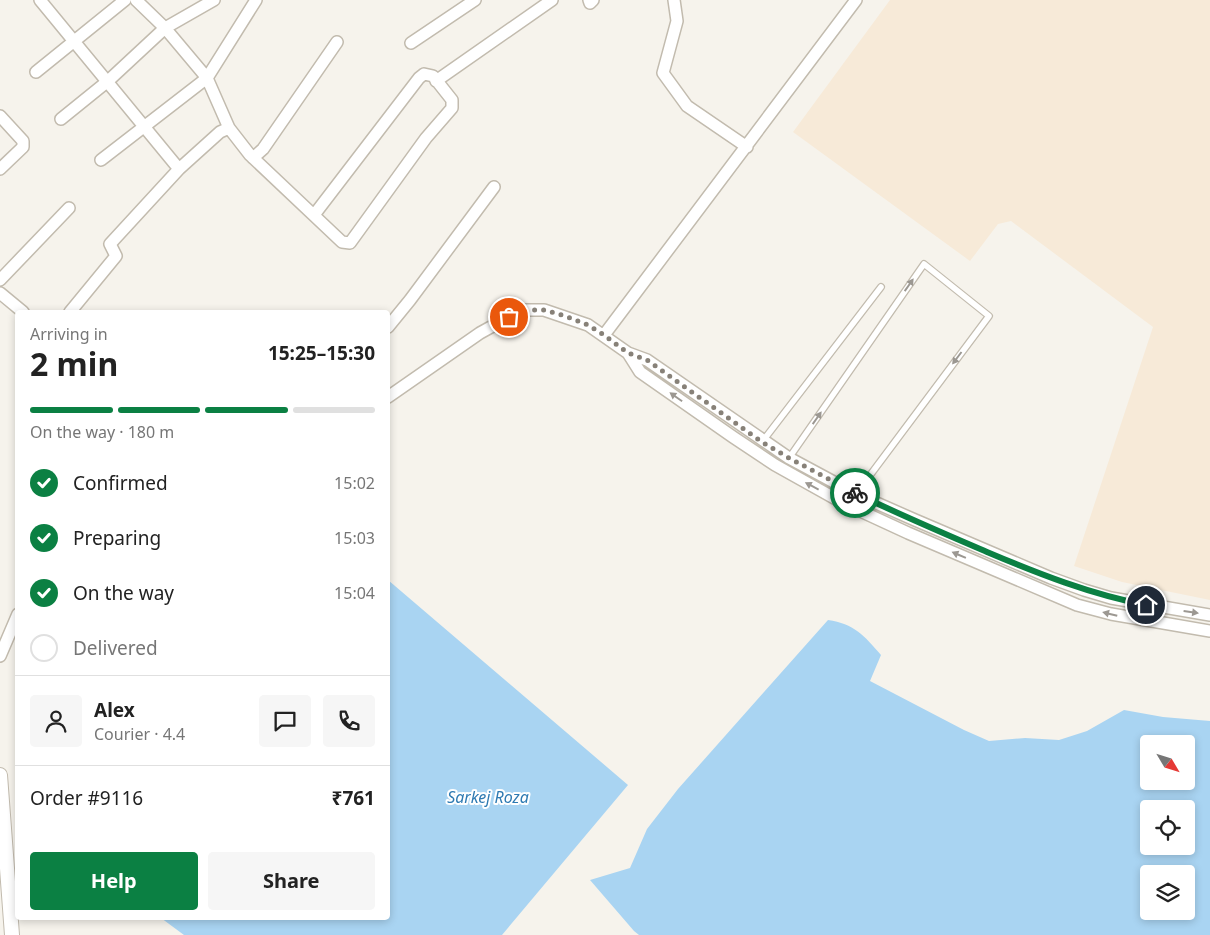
<!DOCTYPE html>
<meta charset="utf-8">
<style>
:root{--surface:#fff;--page:#f6f6f6;--text:#222;--muted:#767676;--line:#e0e0e0;--accent:#0b8043}
body{margin:0;font-family:"Noto Sans",sans-serif;background:var(--page);color:var(--text);height:100vh;display:flex;flex-direction:column;font-size:19px;white-space:nowrap}
*{box-sizing:border-box;margin:0}
p{font-size:16px;color:var(--muted)}
.icon{flex:none;width:28px;height:28px;fill:none;stroke:currentColor;stroke-width:2;stroke-linecap:round;stroke-linejoin:round}
.map{position:relative;flex:1;overflow:hidden}
.side{position:absolute;left:15px;top:310px;width:375px;height:610px;display:flex;flex-direction:column;background:var(--surface);border-radius:5px;box-shadow:0 2px 8px #0003}
.side>*{flex:none}
.needle{width:32px;rotate:128deg}
.controls{position:absolute;left:1140px;top:735px;display:grid;gap:10px}
.controls a{display:grid;place-items:center;width:55px;height:55px;border-radius:5px;background:var(--surface);box-shadow:0 2px 8px #0003;font-size:25px}
.pin{position:absolute;display:grid;place-items:center;width:42px;height:42px;color:#fff;margin:-21px;border:2px solid #fff;border-radius:50%;box-shadow:0 1px 5px #0007}
.courier{position:absolute;display:grid;place-items:center;width:50px;height:50px;margin:-25px;border:4px solid #0b8043;border-radius:50%;background:#fff;color:#222;box-shadow:0 1px 6px #0007}
.overview em{font-style:normal;font-weight:700}
.overview div{display:flex;flex-direction:column-reverse}
.overview{display:flex;align-items:center;justify-content:space-between;height:85px;padding:0 15px}
h1{font-size:32px;font-weight:700;line-height:38px}
.bar{display:grid;grid-template-columns:repeat(4,1fr);gap:8px 5px;align-content:center;height:60px;padding:0 15px}
.bar i{height:6px;border-radius:4px;background:var(--line)}
.bar .on{background:var(--accent)}
.bar p{grid-column:span 4}
.line{display:flex;align-items:center;gap:12px;padding:0 15px;border-top:1px solid var(--line)}
.line div{flex:1}
.round{display:grid;place-items:center;flex:none;width:52px;height:52px;border-radius:5px;background:var(--page)}
ol{padding:0 15px;list-style:none}
li{display:flex;align-items:center;gap:15px;height:55px}
li p{margin-inline-start:auto}
li .icon{padding:5px;border-radius:50%;background:var(--accent);color:#fff;stroke-width:4}
li:last-child{color:var(--muted)}
li i{width:28px;height:28px;border:2px solid var(--line);border-radius:50%}
.button{display:flex;gap:10px;margin-top:auto;padding:10px 15px}
.button a{flex:1;height:58px;border-radius:5px;background:var(--accent);color:#fff;font-size:20px;font-weight:700;line-height:58px;text-align:center}
.button a+a{background:var(--page);color:var(--text)}
.map>svg:first-child{display:block}
.commercial{fill:#f7ead8}
.water{fill:#a9d4f2;fill-rule:evenodd}
.lines{fill:none;stroke-linecap:round;stroke-linejoin:round}
.service-casing{stroke:#c2bbae;stroke-width:8}
.minor-casing{stroke:#c2bbae;stroke-width:14}
.tertiary-casing{stroke:#c2bbae;stroke-width:16}
.service{stroke:#fff;stroke-width:5.5}
.minor{stroke:#fff;stroke-width:11}
.tertiary{stroke:#fff;stroke-width:14}
.oneway{fill:#9c9892}
.done{stroke:#878178;stroke-width:5;stroke-dasharray:0 9}
.route{stroke:#0b8043;stroke-width:6}
.labels{text-anchor:middle;dominant-baseline:central;stroke-width:4;stroke-linejoin:round;paint-order:stroke}
.water-label{font-size:16px;font-style:italic;fill:#2e7ab2;stroke:#fff}
</style>
<div class="map">
<svg width="1210" height="935" viewBox="0 0 1210 935">
<rect width="100%" height="100%" fill="#f6f3ec"/>
<path class="commercial" d="M890,0h320v600l-88,-18 -48,-16 79,-239 -142,-106 -13,3 -28,37 -177,-129z"/>
<path class="water" d="M388,580l240,205 -126,150h-318l-23,-17h227z
M828,620c26,4 36,15 53,35l-11,26 94,49 25,11 36,-3 34,2 28,-9 37,-21 39,7 47,4v214h-571l-5,-4 -44,-51 40,-12 17,-39 31,-40zM1149,744h37v37h-37zM1149,809h37v37h-37zM1149,874h37v37h-37z"/>
<g class="lines">
<g class="service-casing">
<path id="service" d="M762,442l119,-155
M789,458l135,-194 65,52 -133,178"/>
</g>
<g class="minor-casing">
<path id="minor" d="M40,0l139,169 -69,75 6,12 -46,56
M136,0l29,28 42,50 22,50
M589,0l1,3 3,-3
M674,0l3,21 -14,52 24,33 60,41
M411,43l64,-43
M36,72l89,-72
M436,81l116,-81
M0,116l23,25v6l-23,22
M61,119l47,-38 57,-53 49,-28
M253,158l10,-9 74,-107
M101,160l106,-82 49,-78
M179,169l41,-37 9,-4 21,27 92,87 8,1 76,-105 26,-30v-8l-19,-24 -9,-2 -5,4 -105,137
M0,280l69,-72
M0,293l23,19
M388,327l22,-27 84,-113
M604,335l252,-335
M628,353l12,19 93,65 42,28 68,38 65,30 169,72 34,9 99,17
M388,397l92,-64 29,-16 17,-7h18l44,15 40,28 19,7 142,98 67,36 59,26 136,58 33,12 27,8 99,17
M0,656l18,-42"/>
</g>
<g class="tertiary-casing">
<path id="tertiary" d="M0,775l12,160"/>
</g>
<use href="#service" class="service"/>
<use href="#minor" class="minor"/>
<use href="#tertiary" class="tertiary"/>
</g>
<defs><path id="oneway-solid" d="M-6-.8H1V-3.2L6.5 0L1 3.2V.8H-6Z" transform="scale(1.25)"/></defs>
<g class="oneway">
<use href="#oneway-solid" transform="translate(909 285) rotate(-55)"/>
<use href="#oneway-solid" transform="translate(957 358) rotate(127)"/>
<use href="#oneway-solid" transform="translate(676 397) rotate(-145)"/>
<use href="#oneway-solid" transform="translate(817 418) rotate(-55)"/>
<use href="#oneway-solid" transform="translate(812 486) rotate(-152)"/>
<use href="#oneway-solid" transform="translate(959 555) rotate(-157)"/>
<use href="#oneway-solid" transform="translate(1191 612) rotate(8)"/>
<use href="#oneway-solid" transform="translate(1110 614) rotate(-166)"/>
</g>
<g class="lines">
<path class="done" d="M509,317l17,-7h18l21,6 23,9 16,10 24,18 19,7 115,82 27,16 66,35"/>
<path class="route" d="M855,493c43,21 88,40 132,59 52,22 103,42 159,53"/>
</g>
<g class="labels">
<g class="water-label">
<text x="488" y="797">Sarkej Roza</text>
</g>
</g>
</svg>
<div class="controls">
<a><svg class="needle" viewBox="-14 -14 28 28"><path d="M0-13l5 13h-10z" fill="#e53935"/><path d="M0 13l5-13h-10z" fill="#767676"/></svg></a>
<a><svg class="icon" aria-label="locate" viewBox="0 0 24 24"><circle cx="12" cy="12" r="6"/><path d="M12 2v4M12 18v4M2 12h4M18 12h4"/></svg></a>
<a><svg class="icon" aria-label="layers" viewBox="0 0 24 24"><path d="M12 4l9 5-9 5-9-5zM3 14l9 5 9-5"/></svg></a>
</div>
<div class="pin" style="left:509px;top:317px;background:#ea580c"><svg class="icon" aria-label="bag" viewBox="0 0 24 24"><path d="M5 8h14l-1 12H6zM9 8a3 3 0 0 1 6 0"/></svg></div>
<div class="pin" style="left:1146px;top:605px;background:#1f2937"><svg class="icon" aria-label="home" viewBox="0 0 24 24"><path d="M3 11l9-7 9 7M6 9v11h12V9"/></svg></div>
<div class="courier" style="left:855px;top:493px"><svg class="icon" aria-label="bike" viewBox="0 0 24 24"><circle cx="6" cy="16" r="4"/><circle cx="18" cy="16" r="4"/><path d="M6 16l4-8h5l3 8M10 8l3 8H6M13 5h3"/></svg></div>
<section class="side">
<div class="overview"><div><h1>2 min</h1><p>Arriving in</p></div><em>15:25–15:30</em></div>
<div class="bar"><i class="on"></i><i class="on"></i><i class="on"></i><i></i><p>On the way · 180 m</p></div>
<ol>
<li><svg class="icon" aria-label="check" viewBox="0 0 24 24"><path d="M5 12l5 5 9-10"/></svg>Confirmed<p>15:02</p></li>
<li><svg class="icon" aria-label="check" viewBox="0 0 24 24"><path d="M5 12l5 5 9-10"/></svg>Preparing<p>15:03</p></li>
<li><svg class="icon" aria-label="check" viewBox="0 0 24 24"><path d="M5 12l5 5 9-10"/></svg>On the way<p>15:04</p></li>
<li><i></i>Delivered</li>
</ol>
<div class="line" style="height:90px"><a class="round"><svg class="icon" aria-label="person" viewBox="0 0 24 24"><circle cx="12" cy="8" r="4"/><path d="M4 21q1-7 8-7t8 7"/></svg></a><div><b>Alex</b><p>Courier · 4.4</p></div><a class="round"><svg class="icon" aria-label="chat" viewBox="0 0 24 24"><path d="M4 5h16v11H9l-5 4z"/></svg></a><a class="round"><svg class="icon" aria-label="phone" viewBox="0 0 24 24"><path d="M5 4h4l2 5-3 2q2 4 5 5l2-3 5 2v4C11 20 4 13 5 4z"/></svg></a></div>
<div class="line" style="height:65px"><div>Order #9116</div><b>₹761</b></div>
<div class="button"><a>Help</a><a>Share</a></div>
</section>
</div>
